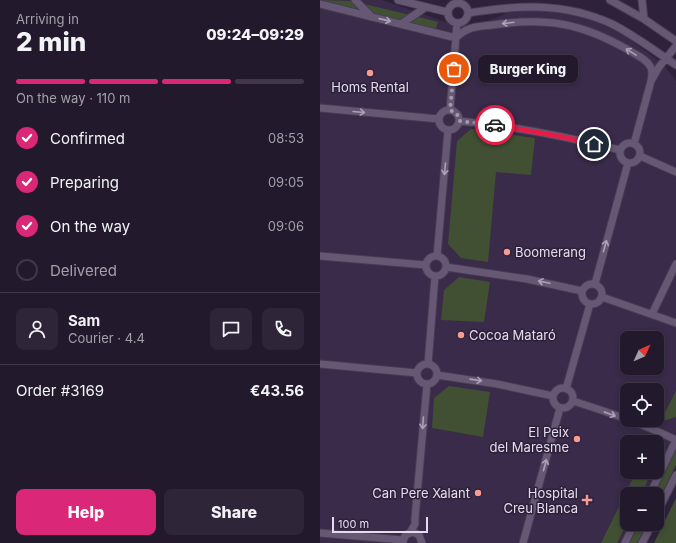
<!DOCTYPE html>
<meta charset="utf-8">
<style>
:root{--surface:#22192c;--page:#2e2638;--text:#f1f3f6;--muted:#a2a0a9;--line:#3f3848;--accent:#db2777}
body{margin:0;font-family:Inter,sans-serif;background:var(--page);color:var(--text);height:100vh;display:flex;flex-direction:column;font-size:15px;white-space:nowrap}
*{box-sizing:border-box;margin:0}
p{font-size:13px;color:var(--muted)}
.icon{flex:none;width:22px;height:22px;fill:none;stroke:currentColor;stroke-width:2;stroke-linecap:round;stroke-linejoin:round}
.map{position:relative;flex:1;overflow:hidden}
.drawer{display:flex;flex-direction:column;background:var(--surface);width:320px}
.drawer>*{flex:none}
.needle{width:26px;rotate:45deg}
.tools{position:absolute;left:300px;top:331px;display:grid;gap:8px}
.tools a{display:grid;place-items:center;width:44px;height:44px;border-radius:8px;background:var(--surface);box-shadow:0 2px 6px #0003,0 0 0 1px var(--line);font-size:20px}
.scale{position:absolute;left:12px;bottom:10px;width:96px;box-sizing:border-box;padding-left:4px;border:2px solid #e3dced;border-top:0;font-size:11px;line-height:14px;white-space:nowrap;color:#e3dced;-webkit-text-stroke:3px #2e213b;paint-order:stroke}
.pin{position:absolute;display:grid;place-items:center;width:34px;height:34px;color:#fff;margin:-17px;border:2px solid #fff;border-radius:50%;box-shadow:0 1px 4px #0007}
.courier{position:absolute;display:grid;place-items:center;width:40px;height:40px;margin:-20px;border:3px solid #e11d48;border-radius:50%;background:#fff;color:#222;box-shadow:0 1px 5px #0007}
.bubble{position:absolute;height:28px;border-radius:8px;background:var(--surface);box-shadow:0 2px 6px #0003,0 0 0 1px var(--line);font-size:13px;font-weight:800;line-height:28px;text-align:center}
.overview em{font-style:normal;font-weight:800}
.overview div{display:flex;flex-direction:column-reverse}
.overview{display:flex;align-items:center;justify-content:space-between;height:68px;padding:0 16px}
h1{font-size:26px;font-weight:800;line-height:30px}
.bar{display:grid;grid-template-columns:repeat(4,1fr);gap:6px 4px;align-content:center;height:48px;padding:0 16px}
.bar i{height:5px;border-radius:3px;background:var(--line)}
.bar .current{background:var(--accent)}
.bar p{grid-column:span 4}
.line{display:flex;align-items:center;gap:10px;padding:0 16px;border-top:1px solid var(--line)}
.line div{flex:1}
.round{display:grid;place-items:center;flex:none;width:42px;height:42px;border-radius:8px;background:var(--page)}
ol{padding:0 16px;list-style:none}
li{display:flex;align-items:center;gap:12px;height:44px}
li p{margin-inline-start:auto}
li .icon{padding:4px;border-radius:50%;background:var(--accent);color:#fff;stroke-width:4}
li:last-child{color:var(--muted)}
li i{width:22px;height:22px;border:2px solid var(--line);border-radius:50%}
.button{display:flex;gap:8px;margin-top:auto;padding:8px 16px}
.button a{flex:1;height:46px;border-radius:8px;background:var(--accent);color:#fff;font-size:16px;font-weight:800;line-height:46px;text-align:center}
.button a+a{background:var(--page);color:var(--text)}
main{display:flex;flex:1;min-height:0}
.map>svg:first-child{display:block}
.built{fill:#392b49;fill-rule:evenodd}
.green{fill:#415033}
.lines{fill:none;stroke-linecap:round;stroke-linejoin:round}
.minor-casing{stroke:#473c52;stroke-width:9}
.minor{stroke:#665875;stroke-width:7}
.oneway{stroke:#aba1b7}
.done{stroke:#a49baf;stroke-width:4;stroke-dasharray:0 7.2}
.route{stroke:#e11d48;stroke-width:5}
.poi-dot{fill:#f59c94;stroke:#2e213b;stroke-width:1.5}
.labels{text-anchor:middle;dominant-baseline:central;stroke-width:3;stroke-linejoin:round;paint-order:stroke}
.poi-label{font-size:13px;fill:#e3dced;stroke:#2e213b;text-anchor:end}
</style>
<main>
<section class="drawer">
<div class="overview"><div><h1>2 min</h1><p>Arriving in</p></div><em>09:24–09:29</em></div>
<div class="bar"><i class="current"></i><i class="current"></i><i class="current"></i><i></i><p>On the way · 110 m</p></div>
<ol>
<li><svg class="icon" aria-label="check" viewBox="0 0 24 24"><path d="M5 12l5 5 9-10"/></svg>Confirmed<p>08:53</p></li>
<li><svg class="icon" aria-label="check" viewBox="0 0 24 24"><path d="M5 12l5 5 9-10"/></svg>Preparing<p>09:05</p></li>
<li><svg class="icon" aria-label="check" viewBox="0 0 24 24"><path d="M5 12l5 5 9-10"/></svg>On the way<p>09:06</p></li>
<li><i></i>Delivered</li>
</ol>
<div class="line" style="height:72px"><a class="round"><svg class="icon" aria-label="person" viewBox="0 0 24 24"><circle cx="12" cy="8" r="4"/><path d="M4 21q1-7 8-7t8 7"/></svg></a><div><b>Sam</b><p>Courier · 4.4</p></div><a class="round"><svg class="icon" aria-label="chat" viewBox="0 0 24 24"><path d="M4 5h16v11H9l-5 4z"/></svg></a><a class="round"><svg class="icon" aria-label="phone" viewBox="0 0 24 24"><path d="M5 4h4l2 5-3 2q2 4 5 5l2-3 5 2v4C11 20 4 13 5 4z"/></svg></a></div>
<div class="line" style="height:52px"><div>Order #3169</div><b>€43.56</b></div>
<div class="button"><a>Help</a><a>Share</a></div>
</section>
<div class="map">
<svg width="356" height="543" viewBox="0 0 356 543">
<rect width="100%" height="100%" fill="#2e213b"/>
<path class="built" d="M0,0h62l72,25h24l33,-14 16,-1 30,2 16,3 19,5 32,15 39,29 13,17v355l-29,58h-20v30h5l-9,19h-193l-7,-2 -1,2h-102zM307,338h30v30h-30zM307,390h30v30h-30zM307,442h30v30h-30z"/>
<path class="green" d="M0,0l32,1 12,12 -44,-11z
M40,3l50,12 -10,7 -28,-7z
M95,16l23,6 -3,9 -30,-8z
M151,129l64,9 -4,37 -35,-3 -8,90 -27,-4 -13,-14 9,-103z
M139,277l31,5 -6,40 -43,-2 3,-30z
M129,386l41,6 -7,45 -51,-9 2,-30z
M356,391v26l-16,5z
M356,449v16l-19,38v-9h-4z
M316,472h16l-11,22h-14v29l-10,20h-16z
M356,498v45h-22z
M319,524h8l-10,19h-8z"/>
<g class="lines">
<g class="minor-casing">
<path id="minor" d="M35,0l17,17
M78,0l49,12
M290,0l34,19 32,22
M322,0l2,19
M128 13a10 10 0 1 1 20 0a10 10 0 1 1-20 0Z
M0,4l136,34c11,-12 22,-11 36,-13 55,-8 90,-2 138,26 7,4 16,8 20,15 3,4 2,10 1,15
M148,13c50,-8 96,-11 144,11 22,11 43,27 64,41
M81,24l25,-17
M0,108l119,11
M119 120a10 10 0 1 1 20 0a10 10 0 1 1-20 0Z
M130,110l7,-86
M139,121c54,5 109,16 161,29
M300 153a10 10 0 1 1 20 0a10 10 0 1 1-20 0Z
M314,144l17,-63 8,-14 17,-21
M320,156l36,16
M106 266a10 10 0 1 1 20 0a10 10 0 1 1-20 0Z
M0,256l106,9
M117,256l11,-126
M126,267l81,12 55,12
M262 294a10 10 0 1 1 20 0a10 10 0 1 1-20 0Z
M275,284l33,-121
M282,297l74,26
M332,314l24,-50
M97 374a10 10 0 1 1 20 0a10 10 0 1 1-20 0Z
M0,364l97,9
M108,364l7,-88
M117,375l60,9 56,12
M233 398a10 10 0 1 1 20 0a10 10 0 1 1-20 0Z
M246,389l24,-85
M253,401c32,10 73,24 103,39
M330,494l26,-54
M337,513l19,-38
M0,533l83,7
M90,533l5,-9v-6l12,-134
M83,543c0,-7 4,-10 10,-11l6,3 3,8
M203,543l37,-135
M305,543l9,-19
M322,543l10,-19"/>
</g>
<use href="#minor" class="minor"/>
</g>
<defs><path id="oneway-shaft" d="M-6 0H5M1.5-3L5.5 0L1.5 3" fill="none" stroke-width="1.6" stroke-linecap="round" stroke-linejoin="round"/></defs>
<g class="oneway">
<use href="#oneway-shaft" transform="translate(65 20) rotate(13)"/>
<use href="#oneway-shaft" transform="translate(188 23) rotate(173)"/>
<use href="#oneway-shaft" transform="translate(311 52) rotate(-149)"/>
<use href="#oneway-shaft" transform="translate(39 112) rotate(5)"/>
<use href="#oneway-shaft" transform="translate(125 169) rotate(95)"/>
<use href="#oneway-shaft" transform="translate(285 246) rotate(-74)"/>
<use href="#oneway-shaft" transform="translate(224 282) rotate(-168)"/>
<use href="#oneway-shaft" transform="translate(156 380) rotate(8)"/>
<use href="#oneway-shaft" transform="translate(290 414) rotate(20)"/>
<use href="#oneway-shaft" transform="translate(103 423) rotate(94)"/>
<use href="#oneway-shaft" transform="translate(225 465) rotate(-75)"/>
</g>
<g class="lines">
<path class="done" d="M134,69l-4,41 7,4 2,7 36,4"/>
<path class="route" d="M175,125l63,11 36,8"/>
</g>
<g class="poi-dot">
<circle cx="50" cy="73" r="4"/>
<circle cx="187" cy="252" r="4"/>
<circle cx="141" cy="335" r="4"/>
<circle cx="257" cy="439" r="4"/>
<circle cx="158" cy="493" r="4"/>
<path d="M265 494h4v4h4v4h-4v4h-4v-4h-4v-4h4z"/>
</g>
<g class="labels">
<g class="poi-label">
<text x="50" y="87" text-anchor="middle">Homs Rental</text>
<text x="195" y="252" text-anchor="start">Boomerang</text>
<text x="149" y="335" text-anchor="start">Cocoa Mataró</text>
<text x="249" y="432">El Peix<tspan x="249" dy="15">del Maresme</tspan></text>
<text x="150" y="493">Can Pere Xalant</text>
<text x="258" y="493">Hospital<tspan x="258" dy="15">Creu Blanca</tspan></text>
</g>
</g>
</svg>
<div class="tools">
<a><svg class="needle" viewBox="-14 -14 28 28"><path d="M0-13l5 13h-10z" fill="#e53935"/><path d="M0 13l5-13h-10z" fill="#a2a0a9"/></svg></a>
<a><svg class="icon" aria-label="locate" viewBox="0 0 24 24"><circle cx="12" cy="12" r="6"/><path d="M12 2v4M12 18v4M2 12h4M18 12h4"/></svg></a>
<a>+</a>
<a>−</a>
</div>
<div class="scale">100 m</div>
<div class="pin" style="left:134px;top:69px;background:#ea580c"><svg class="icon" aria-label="bag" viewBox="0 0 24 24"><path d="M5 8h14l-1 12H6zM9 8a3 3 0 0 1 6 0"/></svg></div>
<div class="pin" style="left:274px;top:144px;background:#1f2937"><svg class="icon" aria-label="home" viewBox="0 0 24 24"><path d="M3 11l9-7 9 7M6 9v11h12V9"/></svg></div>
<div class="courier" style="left:175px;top:125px"><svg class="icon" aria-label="car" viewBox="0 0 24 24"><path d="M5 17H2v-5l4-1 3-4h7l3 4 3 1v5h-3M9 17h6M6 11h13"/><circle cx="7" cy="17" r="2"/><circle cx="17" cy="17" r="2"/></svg></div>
<div class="bubble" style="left:158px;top:55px;width:100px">Burger King</div>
</div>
</main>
